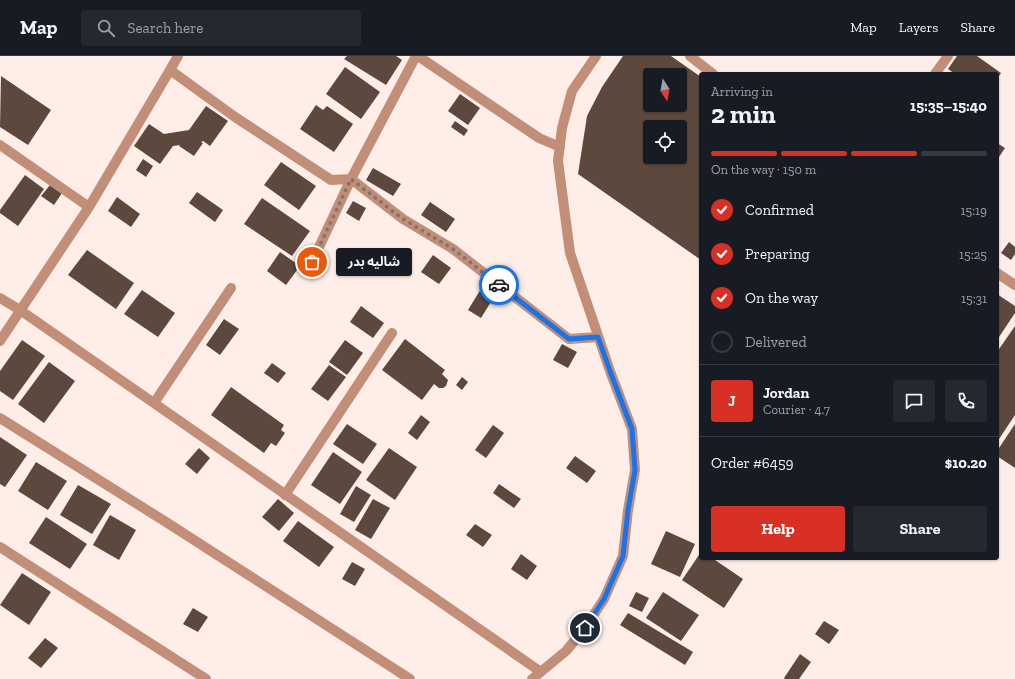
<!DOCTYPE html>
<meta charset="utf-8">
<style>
:root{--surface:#171b24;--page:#242831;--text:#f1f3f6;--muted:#9ea1a6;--line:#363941;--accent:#d93025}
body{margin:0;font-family:"Zilla Slab","Noto Sans Arabic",serif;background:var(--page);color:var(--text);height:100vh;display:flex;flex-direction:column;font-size:15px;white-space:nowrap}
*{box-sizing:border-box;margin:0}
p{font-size:13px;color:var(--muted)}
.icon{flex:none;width:22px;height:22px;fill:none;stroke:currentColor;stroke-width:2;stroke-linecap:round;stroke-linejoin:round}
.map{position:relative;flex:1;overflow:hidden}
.side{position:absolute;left:699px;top:16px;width:300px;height:488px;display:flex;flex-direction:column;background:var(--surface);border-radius:4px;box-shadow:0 1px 3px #0004}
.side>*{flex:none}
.needle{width:26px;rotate:169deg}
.fabs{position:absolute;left:643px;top:12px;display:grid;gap:8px}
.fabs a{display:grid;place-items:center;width:44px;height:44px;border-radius:4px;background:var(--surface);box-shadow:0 1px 3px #0004;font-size:20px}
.pin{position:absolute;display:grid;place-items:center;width:34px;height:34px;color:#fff;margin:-17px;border:2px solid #fff;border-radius:50%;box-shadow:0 1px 4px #0007}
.courier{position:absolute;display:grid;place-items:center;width:40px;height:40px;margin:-20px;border:3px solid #1a73e8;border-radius:50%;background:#fff;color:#222;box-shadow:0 1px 5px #0007}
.bubble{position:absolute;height:28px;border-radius:4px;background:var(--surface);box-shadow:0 1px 3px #0004;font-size:13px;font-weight:700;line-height:28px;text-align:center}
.headline em{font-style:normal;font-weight:700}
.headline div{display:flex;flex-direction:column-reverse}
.headline{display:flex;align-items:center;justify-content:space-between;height:68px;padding:0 12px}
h1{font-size:26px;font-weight:700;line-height:30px}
.bar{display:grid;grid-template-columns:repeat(4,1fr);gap:6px 4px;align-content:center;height:48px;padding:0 12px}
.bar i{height:5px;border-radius:3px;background:var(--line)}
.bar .selected{background:var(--accent)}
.bar p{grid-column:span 4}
.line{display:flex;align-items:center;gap:10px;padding:0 12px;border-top:1px solid var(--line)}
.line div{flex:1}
.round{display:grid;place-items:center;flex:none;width:42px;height:42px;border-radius:4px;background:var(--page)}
ol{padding:0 12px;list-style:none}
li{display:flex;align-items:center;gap:12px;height:44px}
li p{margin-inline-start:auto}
li .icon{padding:4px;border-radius:50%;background:var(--accent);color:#fff;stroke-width:4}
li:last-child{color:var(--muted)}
li i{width:22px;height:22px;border:2px solid var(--line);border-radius:50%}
.action{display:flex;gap:8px;margin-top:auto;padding:8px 12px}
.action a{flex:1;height:46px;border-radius:4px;background:var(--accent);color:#fff;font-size:16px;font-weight:700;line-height:46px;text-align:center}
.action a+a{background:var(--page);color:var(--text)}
header{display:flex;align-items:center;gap:24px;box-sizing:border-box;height:56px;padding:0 20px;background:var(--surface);border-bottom:1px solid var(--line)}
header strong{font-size:19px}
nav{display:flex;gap:22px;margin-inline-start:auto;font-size:14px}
.search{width:280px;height:36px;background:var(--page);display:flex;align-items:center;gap:10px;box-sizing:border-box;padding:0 14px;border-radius:4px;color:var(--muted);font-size:15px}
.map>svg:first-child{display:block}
.building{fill:#5d483e;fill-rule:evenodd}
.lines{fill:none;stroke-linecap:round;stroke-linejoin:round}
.minor{stroke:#c38e78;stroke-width:10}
.done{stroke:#81746f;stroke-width:4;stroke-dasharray:0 7.2}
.route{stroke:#1a73e8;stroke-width:5}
</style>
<header>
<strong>Map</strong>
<div class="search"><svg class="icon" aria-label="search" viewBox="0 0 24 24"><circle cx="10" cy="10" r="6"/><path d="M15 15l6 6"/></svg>Search here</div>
<nav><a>Map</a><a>Layers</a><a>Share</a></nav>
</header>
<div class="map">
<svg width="1015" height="623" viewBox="0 0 1015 623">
<rect width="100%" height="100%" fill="#feeee7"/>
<path class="building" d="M347,0h49l6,4 -16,25 -42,-26z
M623,0h48l30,21v183l-123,-86 9,-58 15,-29zM650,19h30v30h-30zM650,71h30v30h-30z
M957,0h20l24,17 -4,6v-5h-42l-7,-5z
M345,11l35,25 -19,27 -35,-25z
M1,20l50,34 -23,35 -28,-18z
M460,38l20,14 -12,17 -20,-14z
M316,49l7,5 4,-4 26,18 -19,28 -34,-23z
M206,50l22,15 -18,25 -7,-5 -2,1 2,1 -9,13 -15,-10 1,-1 -7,1 -13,18 -26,-18 15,-22 15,10 25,-4z
M455,65l13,9 -4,6 -13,-9z
M997,87l8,5 -8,12z
M143,103l10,7 -7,11 -10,-7z
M281,106l35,24 -17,24 -35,-25z
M373,112l28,16 -8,12 -27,-16z
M25,119l19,14 -26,37 -18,-13v-3z
M50,129l12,8 -8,12 -13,-9z
M197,136l26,18 -8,12 -26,-19z
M117,141l23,17 -9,13 -23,-16z
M262,142l48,33 -18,25 -48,-32z
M353,145l13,7 -7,13 -13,-8z
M430,146l25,17 -9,13 -25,-17z
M1009,186l6,5v7l-4,6 -10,-7z
M87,194l47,33 -18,26 -48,-34z
M280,196l20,14 -14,19 -19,-14z
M433,199l18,13 -12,16 -18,-12z
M484,228l13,8 -16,26 -13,-8z
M142,234l33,23 -17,24 -34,-23z
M997,238l18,12v7l-18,27z
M361,250l23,17 -11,15 -23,-16z
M224,263l15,10 -19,26 -14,-10z
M1015,270v89l-18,27v-90z
M405,283l40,31 -3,4 6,6 -2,6 -3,2h-4l-5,-4 -12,16 -40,-30z
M22,284l23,16 -32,44 -13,-9v-20z
M345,284l18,13 -16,22 -18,-13z
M562,288l15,8 -9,16 -15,-8z
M49,306l26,19 -31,42 -26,-19z
M272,307l14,10 -8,10 -14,-10z
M329,309l17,12 -18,24 -17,-12z
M462,321l6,5 -6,8 -6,-5z
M231,331l53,38 -3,5 4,3 -9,13 -5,-3 -7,10 -53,-38z
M421,359l9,7 -13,18 -9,-7z
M347,368l30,20 -14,20 -30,-20z
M1015,368v44l-18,-12v-5z
M493,369l11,8 -18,25 -11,-8z
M0,381l27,18 -22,32 -5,-3z
M199,392l11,10 -13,16 -12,-10z
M389,392l28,19 -22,33 -29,-20z
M333,396l29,20 -22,32 -29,-19z
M575,400l21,15 -9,12 -21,-15z
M36,406l31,19 -19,29 -30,-19z
M499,428l22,15 -7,9 -21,-15z
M78,429l33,19 -19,30 -32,-19z
M356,430l15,9 -17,27 -14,-8z
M278,443l16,14 -15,18 -17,-14z
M373,443l17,9 -19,31 -16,-9z
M110,459l26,15 -17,30 -26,-15z
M46,461l41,27 -17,25 -41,-26z
M298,465l36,26 -15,20 -36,-26z
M475,468l17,11 -9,12 -17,-12z
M666,475l29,13 -15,33 -29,-13z
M701,496v6h11l31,21 -19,29 -42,-28z
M521,498l16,12 -10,14 -16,-11z
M352,506l13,7 -10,17 -13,-7z
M22,517l29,19 -22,33 -29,-20z
M636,536l13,6 -7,14 -13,-6z
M663,536l36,23 -18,26 -35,-23z
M193,552l15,9 -10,15 -15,-8z
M628,557l65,39 -8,13 -65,-40z
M824,565l15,9 -10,14 -14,-10z
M45,582l13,10 -17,20 -13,-10z
M800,598l11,8 -12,17h-14l-1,-1z"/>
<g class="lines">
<path class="minor" d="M418,0l121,82 21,9
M690,0l23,18
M170,14l8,-14
M935,18l13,-18
M0,89l89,62
M312,206l39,-83 65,-123
M997,217l18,12
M0,242l20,12 521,362
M0,285l89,-134 81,-137 65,47 96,63 20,-1 52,40 50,30 116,90 29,-2
M154,347l77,-115
M0,362l166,104 244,157
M285,439l107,-162
M0,491l206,132
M532,623l34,-28 19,-23 19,-29 19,-43 5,-46 7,-40 -3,-41 -22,-58 -40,-118 -12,-92 4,-33 10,-37 24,-35"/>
</g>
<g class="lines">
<path class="done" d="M312,206l39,-83 52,40 50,30 46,36"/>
<path class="route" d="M499,229l70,54 29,-2 12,34 22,58 3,41 -7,40 -5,46 -19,43 -19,29"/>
</g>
</svg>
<div class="fabs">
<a><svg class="needle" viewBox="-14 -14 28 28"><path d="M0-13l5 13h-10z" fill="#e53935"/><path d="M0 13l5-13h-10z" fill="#9ea1a6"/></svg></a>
<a><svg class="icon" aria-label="locate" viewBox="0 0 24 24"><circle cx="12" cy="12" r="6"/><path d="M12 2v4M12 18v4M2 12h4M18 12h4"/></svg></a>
</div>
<div class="pin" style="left:312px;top:206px;background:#ea580c"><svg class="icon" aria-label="bag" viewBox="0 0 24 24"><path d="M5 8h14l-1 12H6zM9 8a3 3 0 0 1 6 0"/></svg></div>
<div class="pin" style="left:585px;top:572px;background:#1f2937"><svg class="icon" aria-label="home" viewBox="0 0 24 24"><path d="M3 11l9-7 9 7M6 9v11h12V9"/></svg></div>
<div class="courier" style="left:499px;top:229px"><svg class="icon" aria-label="car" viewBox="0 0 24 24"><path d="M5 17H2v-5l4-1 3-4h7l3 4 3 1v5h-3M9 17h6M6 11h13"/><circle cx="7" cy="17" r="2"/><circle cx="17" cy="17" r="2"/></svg></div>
<div class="bubble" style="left:336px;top:192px;width:76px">شاليه بدر</div>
<section class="side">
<div class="headline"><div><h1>2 min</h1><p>Arriving in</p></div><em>15:35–15:40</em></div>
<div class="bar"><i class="selected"></i><i class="selected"></i><i class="selected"></i><i></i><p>On the way · 150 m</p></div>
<ol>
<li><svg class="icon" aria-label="check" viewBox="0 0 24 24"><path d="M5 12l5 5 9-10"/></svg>Confirmed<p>15:19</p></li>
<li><svg class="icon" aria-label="check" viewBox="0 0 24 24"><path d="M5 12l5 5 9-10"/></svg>Preparing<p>15:25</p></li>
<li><svg class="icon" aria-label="check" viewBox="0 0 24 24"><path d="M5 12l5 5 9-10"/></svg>On the way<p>15:31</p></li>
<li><i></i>Delivered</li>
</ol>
<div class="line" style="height:72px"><b class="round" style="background:var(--accent);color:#fff">J</b><div><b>Jordan</b><p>Courier · 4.7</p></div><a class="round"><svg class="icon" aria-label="chat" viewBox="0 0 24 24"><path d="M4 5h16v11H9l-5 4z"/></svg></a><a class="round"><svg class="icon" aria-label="phone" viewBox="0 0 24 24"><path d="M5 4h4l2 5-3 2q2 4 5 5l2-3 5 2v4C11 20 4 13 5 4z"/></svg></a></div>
<div class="line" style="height:52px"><div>Order #6459</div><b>$10.20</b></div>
<div class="action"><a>Help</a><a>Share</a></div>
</section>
</div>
